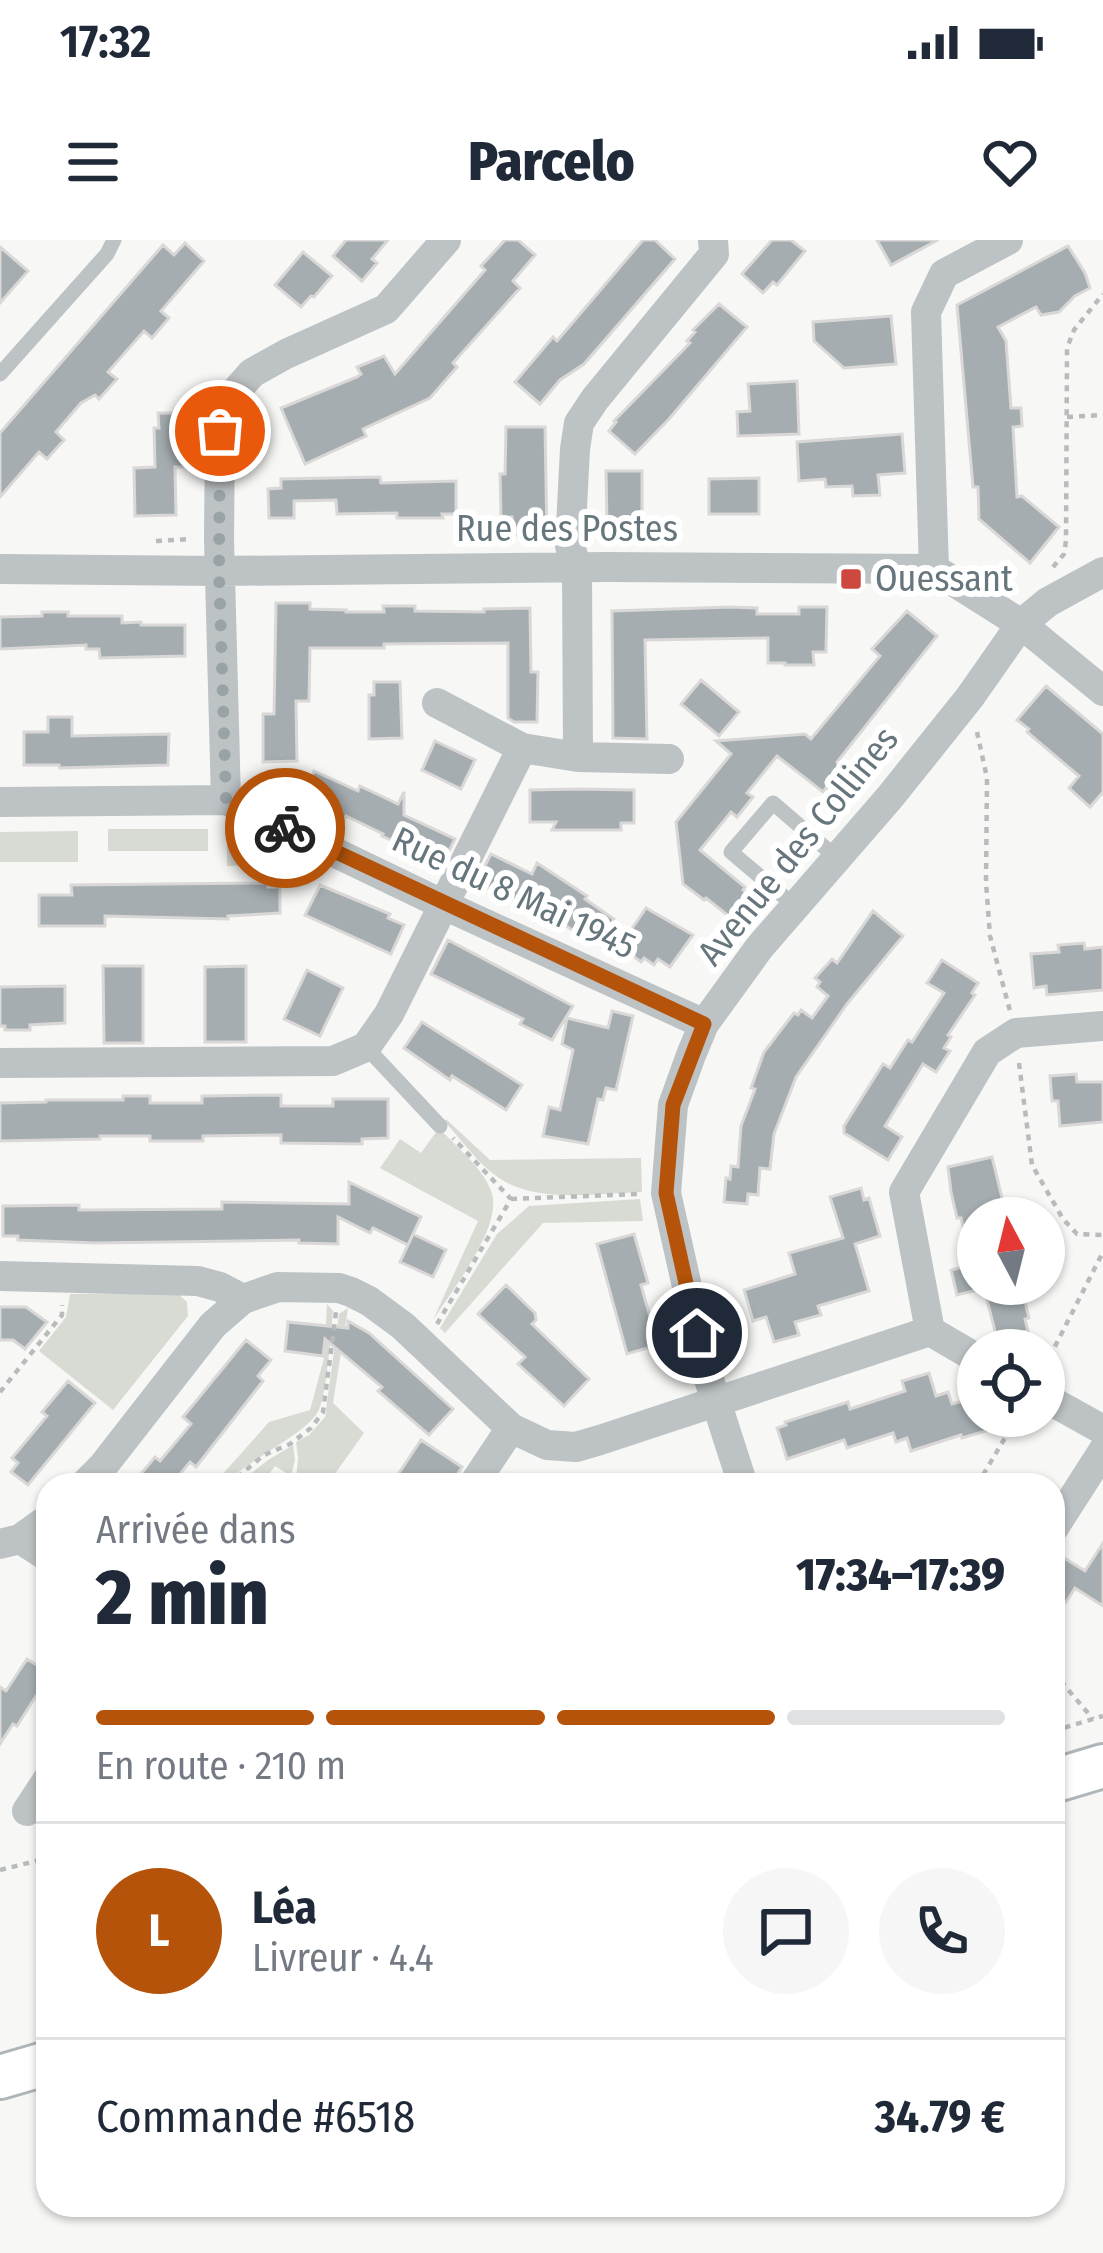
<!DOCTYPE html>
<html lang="fr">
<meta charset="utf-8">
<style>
:root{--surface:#fff;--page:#f6f6f7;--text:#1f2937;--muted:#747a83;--line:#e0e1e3;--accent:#b45309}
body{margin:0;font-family:"Fira Sans Condensed",sans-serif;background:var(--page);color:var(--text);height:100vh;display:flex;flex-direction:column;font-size:45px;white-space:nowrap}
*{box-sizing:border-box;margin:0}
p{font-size:39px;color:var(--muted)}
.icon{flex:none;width:66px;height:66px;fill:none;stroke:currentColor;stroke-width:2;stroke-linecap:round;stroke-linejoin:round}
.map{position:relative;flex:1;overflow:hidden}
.details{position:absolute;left:36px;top:1233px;width:1029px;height:744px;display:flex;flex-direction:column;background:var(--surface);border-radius:36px;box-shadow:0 3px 9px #0004}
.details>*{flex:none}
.needle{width:78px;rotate:353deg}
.tools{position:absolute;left:957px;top:957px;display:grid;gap:24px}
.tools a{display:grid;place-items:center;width:108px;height:108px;border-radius:50%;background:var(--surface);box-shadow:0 3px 9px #0004;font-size:60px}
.pin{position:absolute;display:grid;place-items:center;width:102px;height:102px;color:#fff;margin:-51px;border:6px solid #fff;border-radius:50%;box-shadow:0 3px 12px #0007}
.courier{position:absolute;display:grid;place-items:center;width:120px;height:120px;margin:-60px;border:9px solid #b45309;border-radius:50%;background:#fff;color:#222;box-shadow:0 3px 15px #0007}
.head em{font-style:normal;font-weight:800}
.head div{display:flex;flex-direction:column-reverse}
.head{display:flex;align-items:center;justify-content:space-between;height:204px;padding:0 60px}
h1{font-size:78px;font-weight:800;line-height:90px}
.bar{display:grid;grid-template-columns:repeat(4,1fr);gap:18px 12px;align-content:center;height:144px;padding:0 60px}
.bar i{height:15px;border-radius:9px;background:var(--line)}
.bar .active{background:var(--accent)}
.bar p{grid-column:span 4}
.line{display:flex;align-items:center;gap:30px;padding:0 60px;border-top:3px solid var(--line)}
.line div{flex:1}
.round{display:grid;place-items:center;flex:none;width:126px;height:126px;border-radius:63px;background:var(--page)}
.status{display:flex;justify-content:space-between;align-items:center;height:84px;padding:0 60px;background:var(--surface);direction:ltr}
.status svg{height:33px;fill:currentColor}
header{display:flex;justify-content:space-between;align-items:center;height:156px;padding:0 60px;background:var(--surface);font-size:54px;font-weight:800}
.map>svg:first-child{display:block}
.green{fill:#d8dbd4}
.building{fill:#a5adb1;stroke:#d9d8d7;stroke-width:3}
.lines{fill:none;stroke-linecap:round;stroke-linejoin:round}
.secondary-casing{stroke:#afb6b9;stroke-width:48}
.path{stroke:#b7bbbc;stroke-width:4.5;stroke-dasharray:6 6;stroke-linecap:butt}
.lane{stroke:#bdc2c4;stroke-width:15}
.street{stroke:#bdc2c4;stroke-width:30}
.secondary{stroke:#fff;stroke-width:42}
.done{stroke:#99a3a6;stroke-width:12;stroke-dasharray:0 21.6}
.route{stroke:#b45309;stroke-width:15}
.poi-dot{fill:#cd483f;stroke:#fff;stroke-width:4.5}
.labels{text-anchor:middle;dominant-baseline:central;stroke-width:12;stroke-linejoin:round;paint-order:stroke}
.street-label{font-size:36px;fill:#66767c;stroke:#fff}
.poi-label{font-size:36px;fill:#66767c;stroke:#fff;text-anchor:start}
</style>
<div class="status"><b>17:32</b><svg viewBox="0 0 49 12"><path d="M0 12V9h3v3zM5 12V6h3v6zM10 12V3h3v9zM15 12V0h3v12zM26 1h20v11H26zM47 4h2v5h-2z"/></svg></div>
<header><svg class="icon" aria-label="menu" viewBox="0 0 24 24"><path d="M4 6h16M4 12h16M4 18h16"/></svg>Parcelo<svg class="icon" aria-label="heart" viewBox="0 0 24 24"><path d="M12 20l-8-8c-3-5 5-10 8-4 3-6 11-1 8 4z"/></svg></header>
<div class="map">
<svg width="1103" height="2013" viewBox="0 0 1103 2013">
<rect width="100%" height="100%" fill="#f7f7f5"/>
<path class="green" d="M227,588l39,13v24l-39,1z
M108,589h100v22h-100z
M78,591v31h-78v-30z
M446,879l44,41 151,-2 1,34c-44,1 -104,12 -143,-14 -21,-14 -37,-38 -54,-56z
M439,888c17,19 46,41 53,66 10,33 -41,98 -59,126l45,-99 -98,-53 20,-29 21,14z
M640,959l3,22 -100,2 -98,110 -5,-5 57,-94 32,-28z
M177,1053l10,9 1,14 -75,94 -74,-59 27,-34 4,-23z
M327,1064l6,7c-3,26 -5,72 -13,96 -8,26 -74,52 -95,78h-12l56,-63 41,-12 14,-52z
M348,1068l-15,95 31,30 -37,52h-24l-7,-5 2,-22 -2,-16 13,-7 16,-18 14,-103z
M293,1205l2,15 -4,16 -16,-10 -14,19h-25l32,-25z"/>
<path class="building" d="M346,0h42l-16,19 5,4 -15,18 -29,-25z
M505,0h13l17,15 -22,26 7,7 -67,75 4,4 -27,31 -67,31 3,7 -61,28 -24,-56 76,-31 4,-3 -4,-7 27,-11 11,18 90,-104 -4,-4z
M643,0h12l20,19 -91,105 -24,16 -20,24 -25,-22 38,-45 4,4z
M772,0h19l14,11 -28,34 -4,-3 -10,11 -21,-19z
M877,0h61l-47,25z
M185,3l19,18 -43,50 8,7 -17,20 -8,-7 -36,41 9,7 -18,20 -4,-4 -14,8 -25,29 8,8 -17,19 -8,-7 -39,45v-64l163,-188 11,10z
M1068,6l17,27 5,15 -15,8 -16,16 -18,3 -5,-8 -38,20 8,14 5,67h10l1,18 -9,1 4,70 5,-1 37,31 -29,36 -51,-44 -1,-32h-5l-16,-182z
M0,7l28,24 -28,32z
M303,12l29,24 -18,21 -3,-1 -10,11 -26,-22z
M719,64l28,23 -78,92 -34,35 -26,-23 7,-9 -2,-1 76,-78 -3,-2 8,-9 -2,-2z
M891,76l5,48 -52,4 -30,-27 -1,-19z
M797,141l2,53 -61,2 -1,-24 13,-1 -2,-27z
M158,173h28l1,54h-12l1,48 -41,1 -1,-48 21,-1 -1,-39h5z
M506,187h39l2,108h-35v-18l-11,1 -1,-44h5z
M902,194l3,39 -27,2 2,20 -27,1 -1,-10 -26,1 -1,-8 -26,2 -2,-39z
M606,231h36v52h-35z
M380,237l1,6 75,-2v33h-14l1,4h-46v-5l-60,1 -1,-14 -42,1v17h-25l-1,-29 13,-1v-9z
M759,238v36h-50v-35z
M276,363h34v6l36,1v2h38l-1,-6h32v5l69,1v-3l46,-1 1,64h7l-1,50h-23l-6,-4v-75l-124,1v4h-74l-1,53h-13l1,60 -34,1v-48h11z
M730,367l27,1v6h42v-7h28l-1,45h-13l1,13h-29v-2h-17v-25l-123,2 2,99 -34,-1 -1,-127z
M907,371l30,25 -100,126 16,14 -17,21 -10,-9 -3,4 -46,-36 -30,37 6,4 -16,20 -6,-5 -31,38 45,37 -2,3 11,8 -19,23 -29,-23 -2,2 -21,-16 -7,-62 55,-68 -15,-13 89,-7 6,5 69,-83 -8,-7z
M42,372h26v4h54v7l19,-1v3h44v31l-85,2 -1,-9h-13v-4l-86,4v-32l42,-1z
M701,440l38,32 -20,24 -38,-32z
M374,442h26l2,56 -33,1v-44h5z
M1046,446l57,48v58l-13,15 -21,-19 10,-12 -52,-44 2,-3 -12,-9z
M48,477h24v19l97,-2 -1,31 -108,3 -1,-3h-35v-33h24z
M435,501l40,19 -14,29 -39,-19z
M314,531l44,20 2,-5 38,18 6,-12v23l51,24 -14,28 -47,-21 1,-4 -13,-6 1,-2 -37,-18 -4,9 -43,-20z
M580,549l54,1v33h-13v7h-69l4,-8h-26v-32z
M491,614l41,20 5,-11 50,33 -2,3 29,20 -12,26 -7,-5 -3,3 -68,-45 -4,5 -44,-20z
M268,643v4h12v26l-52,3v3l-123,-3v10h-66v-31h33l-1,-10z
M320,645l70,29 -2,4 16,7 -13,29 -86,-39z
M646,668l47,27 -23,32 -12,-8 -4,6 -10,-7 -3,4 -16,-12 4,-17z
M873,671l30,25 -56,68 -51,73 -22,57 -4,35 -10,-1 -2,27 -10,-1 -1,10 -23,-2 2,-24 4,1 1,-13 7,1 3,-41 14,-37 -4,-1 13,-36 30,-39 4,2 3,-5 11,8 16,-22 -11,-9 3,-5 -5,-4 17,-19 5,4z
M448,700l125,66 -21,34 -32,-16 3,-5 -92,-45z
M1084,703l1,6 18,-2v43l-56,5 -1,-9 -12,2 -3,-34 28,-2 -1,-7z
M942,720l36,23 -6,10 3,2 -27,40 3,2 -7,11 6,3 -14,21 -13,-8 -38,62 17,11 -14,23 -44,-27v-7l39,-62 7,4 18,-28 4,2 32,-49 -17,-10z
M103,726h40v77h-39z
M246,726v76h-41v-75z
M307,730l36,18 -23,48 -36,-17z
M65,746v37l-35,2v5h-25v-4h-5v-39z
M612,771l21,5 -17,74 -10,-2 -3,12 -5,-1 -10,45 -45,-8 6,-29 11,3 13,-60 -11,-6 5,-26 41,10z
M422,782l100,63 -16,25 -54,-34 -2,4 -46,-32z
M1076,834l1,8h26v40l-43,4 -2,-25h-6l-2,-25z
M281,855v11h52v-7h55v39l-26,1v5l-81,-1v-8l-78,1v5h-53v-5h-50v3l-100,2v-38l46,-1v-2h77v-4h27v7h52v-7z
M992,917l15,61h-29v38l-8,1 -9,-39h-4l-6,-26 -3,-25z
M349,942l72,35 -13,28 -35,-17 -3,5 -32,-16v27l-39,-1v-3l-204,3 -77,-3v-4h-15v-30l76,-1v5l143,-1v-7l127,2z
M861,948l3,12 5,-2 11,38 -25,8 14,47 -51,15 3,9 -26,7 4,13 -25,7 -8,-25 -13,4 -9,-31 51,-16 -6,-21 54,-15 -13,-41z
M413,994l33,16 -13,27 -33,-15z
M634,994l14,49 -7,2 17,60 -31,9 -30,-110z
M978,1023v27l-21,5 -6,-25z
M983,1044h29l2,11 9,-2 6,25 -4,1 3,12 -31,8z
M506,1045l29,28 1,7 -4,4 57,55 -25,27 -46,-42 7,-7 -47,-43z
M0,1067h26l21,15 -22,27 -12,-9h-13z
M348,1081l21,12 84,76 -24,26 -51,-44 4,-4 -57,-48 -2,17 -38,-5 3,-29 60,6z
M246,1100l25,20 -13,16 5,5 -67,86 -6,-5 -19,23h-20l-11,-10 15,-18 5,4 31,-37 -8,-7z
M929,1133l7,23 12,-4 4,12 26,-7v19h41l1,5 -58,17 -1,-3 -50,16 -4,-13 -11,4 -3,-9 -46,15 -3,-8 -57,19 -10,-31 9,-3 -1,-3 63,-20 2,7 55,-18 -3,-10z
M68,1141l27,22 -67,82 -17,-13 7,-9 -6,-5 35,-42 -5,-4z
M421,1200l41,27 -7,11 -5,7h-59z
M1103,1303v63l-28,-18 -9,14 -13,-8v-43l32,20z
M27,1419l21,13v31l-12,-7 -19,30 -4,-2 -13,20v-57l6,4z"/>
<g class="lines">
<g class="secondary-casing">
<path id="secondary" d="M1053,1541l50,-15
M0,1837l48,-14"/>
</g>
<path class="path" d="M1067,177l36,-2
M156,301l36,-2
M1053,327l11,-13 2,-13 1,-193 7,-18 29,-36
M977,492l10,46 -1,104 4,54 20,75
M1019,823l13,102 31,54 14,15 26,1
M511,959l126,-5
M437,1084l74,-125 -58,-61
M1044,1128l59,-116
M0,1152l62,-77v-10
M228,1245l36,-30 26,-11 21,-16 12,-16 13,-100
M977,1245l41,-69
M1053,1432l40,47
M1053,1491l50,-15
M0,1630l48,-12"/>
<path class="lane" d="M0,134l107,-120 7,-14
M795,666l-64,-54 42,-49 64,55
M366,807l74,79"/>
<path class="street" d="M0,329l219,2 388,-4 327,2 87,55 82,67
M934,329l-8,-257 18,-38 64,-34
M437,463l85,45 56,9 91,2
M578,517l-1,-189 -7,-22 5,-97 4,-26 16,-24 119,-145 -1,-14
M226,560l216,104 262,120
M0,562l226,-2 -7,-261 1,-108 8,-31 24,-27 34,-19 100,-45 60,-69
M0,823l333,-2 33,-14 23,-33 133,-266
M0,1036l198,5 22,6 23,12
M930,1091l48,28
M1044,1157l59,33
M84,1245l19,-19 110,-141 30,-26 35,-12 61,1 12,4 18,9 34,25 108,102 36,17 29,2 24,-7 330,-109 -26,-139 83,-140 29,-19 87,-7
M473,1245l38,-57
M743,1245l-38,-118 -39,-174 7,-88 18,-50 13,-31 55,-76 131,-151 80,-100 51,-73 27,-22 55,-30
M1053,1289l50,-78
M20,1299l28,18
M0,1304l20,-5 28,-20
M27,1571l21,-32"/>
<use href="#secondary" class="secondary"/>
</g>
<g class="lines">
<path class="done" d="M220,191l-1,140 7,229 59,28"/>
<path class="route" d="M285,588l419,196 -31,81 -7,88 31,140"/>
</g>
<rect class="poi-dot" x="839" y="327" width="24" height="24" rx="6"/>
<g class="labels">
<g class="street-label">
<text x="567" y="289">Rue des Postes</text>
<text transform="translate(798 606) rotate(-51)">Avenue des Collines</text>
<text transform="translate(514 653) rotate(25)">Rue du 8 Mai 1945</text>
</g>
<g class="poi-label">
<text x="875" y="339">Ouessant</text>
</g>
</g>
</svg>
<div class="tools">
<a><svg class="needle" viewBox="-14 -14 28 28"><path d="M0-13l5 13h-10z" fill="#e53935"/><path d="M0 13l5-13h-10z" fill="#747a83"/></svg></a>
<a><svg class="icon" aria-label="locate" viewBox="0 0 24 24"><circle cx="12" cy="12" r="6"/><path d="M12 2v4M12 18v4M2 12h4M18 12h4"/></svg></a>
</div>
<div class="pin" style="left:220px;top:191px;background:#ea580c"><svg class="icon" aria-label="bag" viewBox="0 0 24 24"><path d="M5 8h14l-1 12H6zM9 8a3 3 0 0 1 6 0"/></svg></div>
<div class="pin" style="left:697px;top:1093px;background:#1f2937"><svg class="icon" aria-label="home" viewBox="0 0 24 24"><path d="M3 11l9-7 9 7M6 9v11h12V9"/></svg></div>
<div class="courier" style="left:285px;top:588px"><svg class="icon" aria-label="bike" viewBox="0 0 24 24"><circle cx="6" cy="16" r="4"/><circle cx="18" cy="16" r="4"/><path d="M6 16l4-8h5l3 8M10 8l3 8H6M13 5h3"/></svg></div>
<section class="details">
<div class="head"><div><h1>2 min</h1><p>Arrivée dans</p></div><em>17:34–17:39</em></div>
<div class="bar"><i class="active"></i><i class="active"></i><i class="active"></i><i></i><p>En route · 210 m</p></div>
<div class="line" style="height:216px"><b class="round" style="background:var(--accent);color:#fff">L</b><div><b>Léa</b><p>Livreur · 4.4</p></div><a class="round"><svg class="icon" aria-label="chat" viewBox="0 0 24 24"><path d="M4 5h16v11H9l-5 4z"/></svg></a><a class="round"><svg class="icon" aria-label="phone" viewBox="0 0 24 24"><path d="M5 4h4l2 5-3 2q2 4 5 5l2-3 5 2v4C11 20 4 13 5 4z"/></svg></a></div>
<div class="line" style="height:156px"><div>Commande #6518</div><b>34.79 €</b></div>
</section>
</div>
